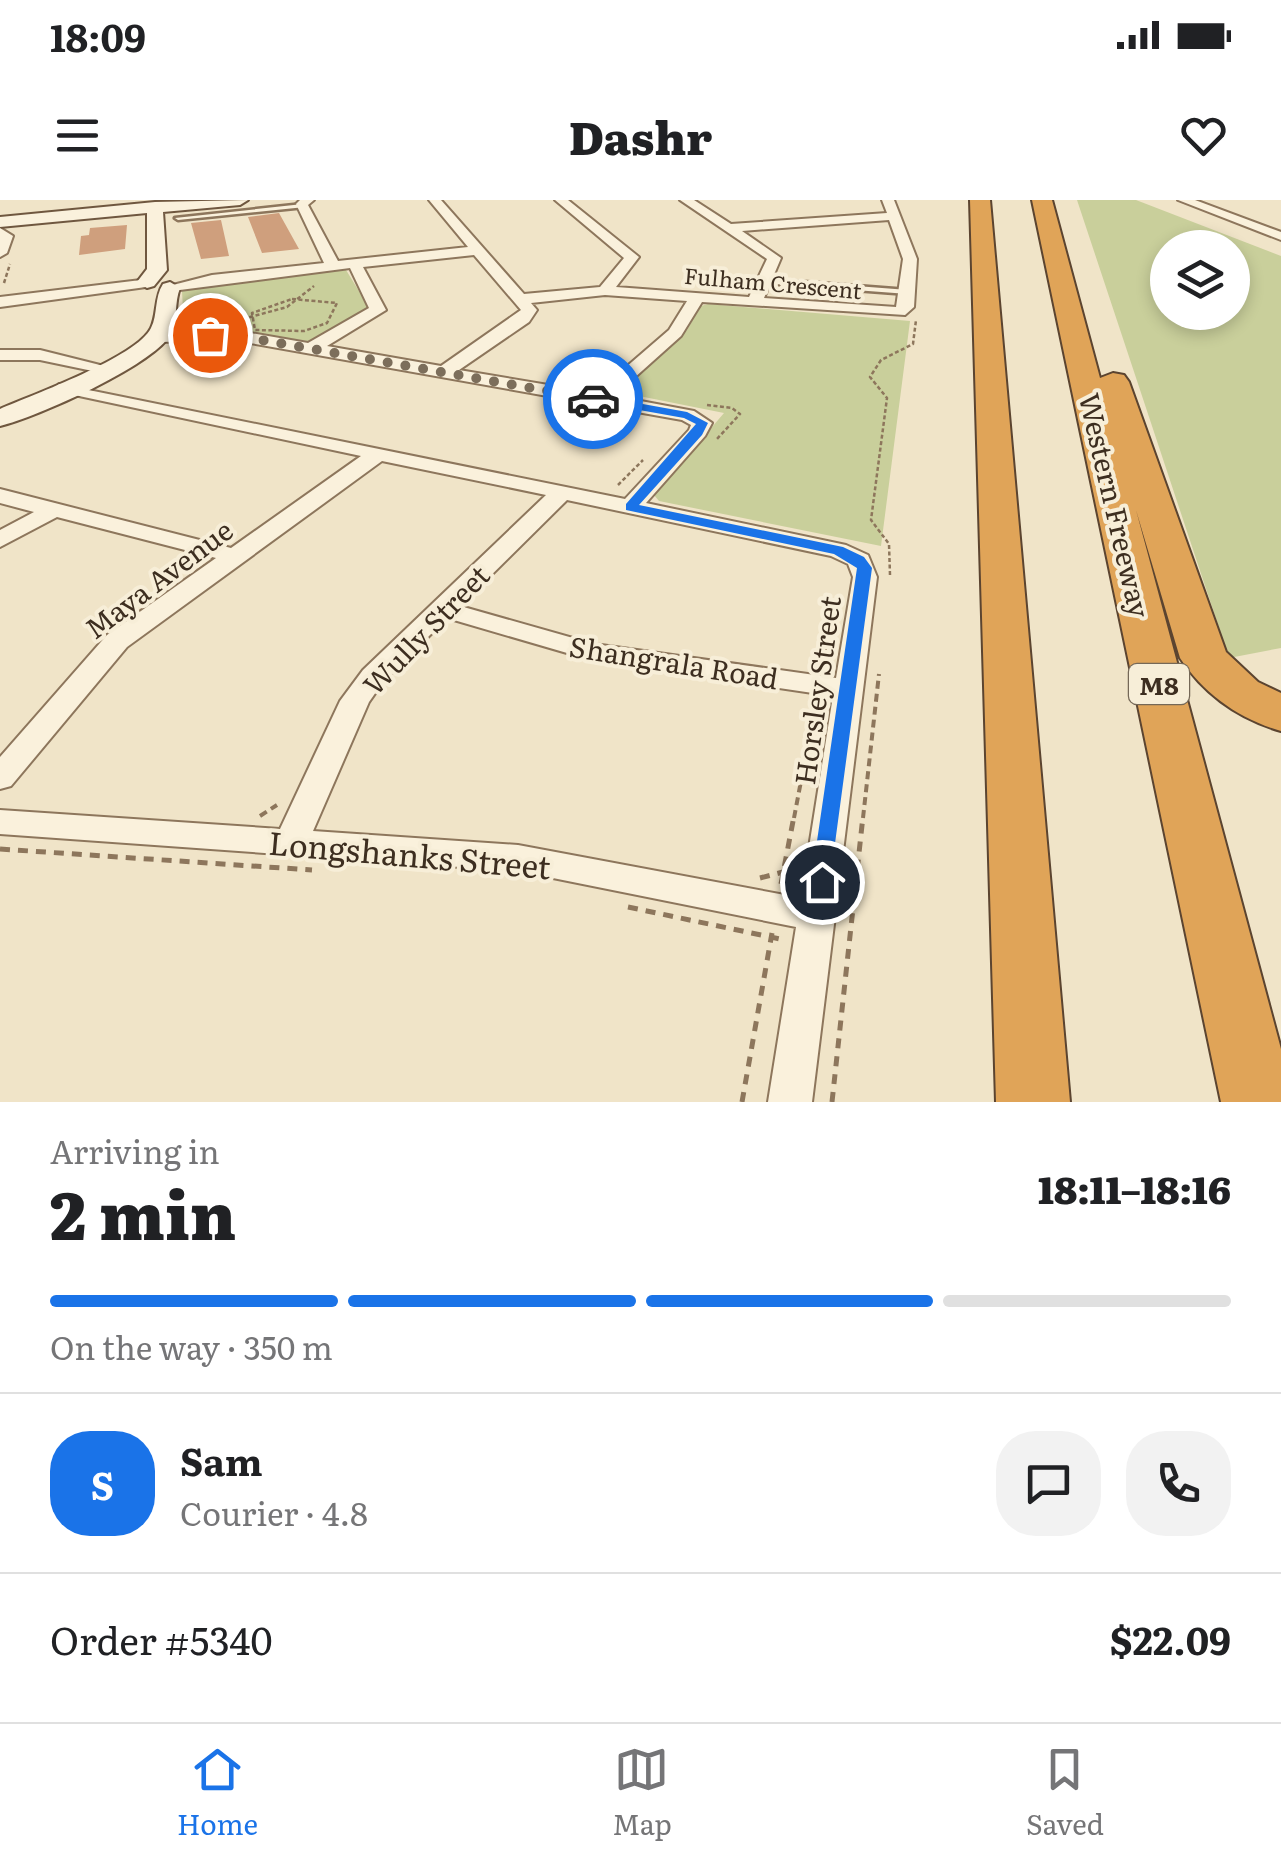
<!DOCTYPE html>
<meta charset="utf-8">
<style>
:root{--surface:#fff;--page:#f2f2f2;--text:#202124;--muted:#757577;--line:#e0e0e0;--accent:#1a73e8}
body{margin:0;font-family:Literata,serif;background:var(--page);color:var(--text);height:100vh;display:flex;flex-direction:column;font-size:38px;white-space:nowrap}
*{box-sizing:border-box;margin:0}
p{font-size:32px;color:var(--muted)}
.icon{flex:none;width:55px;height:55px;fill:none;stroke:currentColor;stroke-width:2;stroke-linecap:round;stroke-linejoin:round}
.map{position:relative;height:902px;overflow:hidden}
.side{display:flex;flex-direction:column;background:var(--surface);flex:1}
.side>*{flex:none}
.controls{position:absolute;left:1150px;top:30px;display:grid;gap:20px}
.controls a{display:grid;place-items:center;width:100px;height:100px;border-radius:50%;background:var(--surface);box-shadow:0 5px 15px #0003;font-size:50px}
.pin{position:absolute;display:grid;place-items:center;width:85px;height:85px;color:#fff;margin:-42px;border:5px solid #fff;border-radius:50%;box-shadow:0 2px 10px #0007}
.courier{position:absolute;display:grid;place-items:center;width:100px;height:100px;margin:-50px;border:8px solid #1a73e8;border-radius:50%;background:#fff;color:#222;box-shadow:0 2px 12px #0007}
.overview em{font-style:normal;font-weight:800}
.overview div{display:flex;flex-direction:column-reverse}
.overview{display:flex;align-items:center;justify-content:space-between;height:170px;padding:0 50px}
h1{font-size:65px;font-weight:800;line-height:75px}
.bar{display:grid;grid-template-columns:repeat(4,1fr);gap:15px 10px;align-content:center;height:120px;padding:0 50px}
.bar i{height:12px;border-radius:8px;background:var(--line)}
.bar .active{background:var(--accent)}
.bar p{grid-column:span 4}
.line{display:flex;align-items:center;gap:25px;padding:0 50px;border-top:2px solid var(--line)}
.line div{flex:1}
.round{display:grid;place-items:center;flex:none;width:105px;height:105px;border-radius:40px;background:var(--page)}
.status{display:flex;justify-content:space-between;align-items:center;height:70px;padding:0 50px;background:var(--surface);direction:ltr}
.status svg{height:28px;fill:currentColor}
header{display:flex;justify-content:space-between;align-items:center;height:130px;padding:0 50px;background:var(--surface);font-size:45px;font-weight:800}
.dock{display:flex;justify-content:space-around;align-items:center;height:140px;border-top:2px solid var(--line);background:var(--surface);font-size:28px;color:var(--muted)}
.dock a{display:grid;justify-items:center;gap:5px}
.dock .active{color:var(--accent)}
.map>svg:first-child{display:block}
.green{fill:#c9cf9b;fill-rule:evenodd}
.building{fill:#cf9f7d}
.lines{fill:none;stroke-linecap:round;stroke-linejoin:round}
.lane-casing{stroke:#8d765c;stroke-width:5}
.street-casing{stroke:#8d765c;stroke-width:4}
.secondary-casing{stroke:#6f573f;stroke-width:4}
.highway-casing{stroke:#5b4430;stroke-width:4}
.path-far2{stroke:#8d765c;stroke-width:2.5;stroke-dasharray:4 2.5;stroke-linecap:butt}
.path-far1{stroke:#8d765c;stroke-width:4;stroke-dasharray:8 5;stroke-linecap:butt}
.path{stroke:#8d765c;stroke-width:5;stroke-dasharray:10 8;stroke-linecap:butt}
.lane{fill:#faf1dc;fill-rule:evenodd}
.street{fill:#faf1dc;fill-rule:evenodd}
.secondary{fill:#faf1dc;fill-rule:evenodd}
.highway{fill:#e0a458;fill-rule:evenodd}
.route{fill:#1a73e8}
.done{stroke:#7c6e5b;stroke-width:10;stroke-dasharray:0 18}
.labels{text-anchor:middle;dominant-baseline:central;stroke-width:8;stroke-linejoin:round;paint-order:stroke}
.far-street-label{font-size:22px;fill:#3d2e20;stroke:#f7eed8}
.shield{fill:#f7eed8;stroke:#756857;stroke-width:2.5}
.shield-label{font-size:25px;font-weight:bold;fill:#3d2e20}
.street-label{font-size:28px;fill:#3d2e20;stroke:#f7eed8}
.near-street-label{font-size:32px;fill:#3d2e20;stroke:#f7eed8}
</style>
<div class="status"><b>18:09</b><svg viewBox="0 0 49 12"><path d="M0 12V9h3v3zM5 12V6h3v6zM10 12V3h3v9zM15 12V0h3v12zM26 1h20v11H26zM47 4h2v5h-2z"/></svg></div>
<header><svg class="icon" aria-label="menu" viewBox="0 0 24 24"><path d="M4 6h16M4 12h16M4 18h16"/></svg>Dashr<svg class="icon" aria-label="heart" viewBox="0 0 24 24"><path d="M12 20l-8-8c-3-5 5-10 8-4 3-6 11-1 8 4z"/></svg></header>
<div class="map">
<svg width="1281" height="902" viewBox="0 0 1281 902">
<rect width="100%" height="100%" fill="#f0e4c8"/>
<path class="green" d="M1077,0h59l145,56v392l-52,10zM1168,48h64v64h-64z
M346,70l24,39 -57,33 -72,-11 -57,-1 -2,-39 8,-4z
M708,104l202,17 -29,225 -222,-45 -5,-6 70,-82 -105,-21 68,-62 14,-24z"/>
<path class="building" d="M279,13l20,36 -37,4 -14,-36z
M221,20l8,36 -28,3 -10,-36z
M127,25l-2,24 -46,6 2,-19 8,-1 1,-7z"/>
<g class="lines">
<g class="lane-casing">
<path id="lane" d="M303,4l2,3 -127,13 -3,-2z
M765,79l143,11 4,2 -4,2 -146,-11v-4z"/>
</g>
<g class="street-casing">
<path id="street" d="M300,0h14l-6,5 30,56 130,-14 -39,-47h12l83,94 76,-7 24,-29 -69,-58h13l71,57 -23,30 133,10 18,-38 -87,-59h14l37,24 156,-11 -5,-13h12l23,59 -3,48 -9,8 -203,-13 -21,34 -67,60 80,15 18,12 -7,13 -59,67 200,42 22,10 9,22 -65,525h-44l28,-175 -278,-56 -518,-37v-24l280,19 60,-128 23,-31 183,-175 -164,-34 -255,186 -116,139 -11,3v-32l107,-122 109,-77 -159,-41 -57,30v-17l34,-18 -34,-9v-14l231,59 130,-92 -296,-63 -9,-5 3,-4 566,115 64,-69 2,-5 -9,-5 -443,-79 -88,1 -2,-4 8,-5 82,-2 69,12 61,-35 -19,-40 -178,23 -7,-4 47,-12 112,-12 -28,-59zM889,20l14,39 -7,48 -132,-9 17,-40 -39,-27zM474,55l47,55 -80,56 -114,-20 59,-36 -23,-43zM605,95l82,6 -18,29 -73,63 -137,-23 70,-48 8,-12 -6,-7zM567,300l264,56 17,8 5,13 -17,101 -242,-34 -134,-38zM447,418l144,42 242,36 -32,202 -283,-53 -205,-14 56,-129 14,-20z
M1178,0h17l86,32v8z
M0,28l13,8 -6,17 -7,4z
M141,80l7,4 -2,3 -146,20v-10z
M0,150h40l76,19 -9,5 -67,-14h-40z"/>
</g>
<g class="secondary-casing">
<path id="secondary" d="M248,0l-8,5 -77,7 4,58 -13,16 -7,2 -10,-6 10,-13v-56l-147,14v-10l155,-15z
M170,82l10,6c-6,15 -2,32 -9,46 -19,32 -134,83 -171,92v-17c32,-14 137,-52 151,-81 7,-14 3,-30 12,-44z"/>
</g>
<g class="highway-casing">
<path id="highway" d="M970,0h20l80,902h-74z
M1032,0h20l48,178 13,-5 11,2 5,7 97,270 32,30 23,11v38c-42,-12 -77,-37 -101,-73l-44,-148 145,539v53h-60z"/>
</g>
<path class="path-far2" d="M4,83l6,-19
M292,99l45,4 -10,20 -23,8 -49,-1 -3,-17z
M198,100l-1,10 12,8
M243,119l44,-12 27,-21
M707,205l25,3 8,6 -24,26
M618,285l25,-25
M890,375l-1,-31 -18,-24 16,-122 -17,-21 11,-17 32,-16 3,-24"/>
<path class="path-far1" d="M824,464l4,-20
M260,616l17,-11
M794,618l22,-116
M863,618l16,-144"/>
<path class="path" d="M0,649l312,21
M760,678l23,-6
M781,684l13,-68
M628,707l152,32
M742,902l30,-169
M832,902l31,-286"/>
<use href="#lane" class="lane"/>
<use href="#street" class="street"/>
<use href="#secondary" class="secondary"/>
<use href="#highway" class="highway"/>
</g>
<path class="route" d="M593,195l94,17 21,11 -6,12 -63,70 204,42 21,10 8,11 -43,320 -7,2 -11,-8 46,-314 -23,-14 -208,-44v-6l70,-80 -12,-6 -95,-17z"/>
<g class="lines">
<path class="done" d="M210,135l29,1 354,63"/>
</g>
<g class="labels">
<g class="far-street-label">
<text transform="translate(773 82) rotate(5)">Fulham Crescent</text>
</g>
<rect class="shield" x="1129" y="464" width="60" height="40" rx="8"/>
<g class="shield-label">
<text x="1159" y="484">M8</text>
</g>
<g class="street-label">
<text transform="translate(1116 305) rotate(77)">Western Freeway</text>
<text transform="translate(158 378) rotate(-37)">Maya Avenue</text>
<text transform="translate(425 429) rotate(-46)">Wully Street</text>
<text transform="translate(674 461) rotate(9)">Shangrala Road</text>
<text transform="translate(816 490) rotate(-82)">Horsley Street</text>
</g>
<g class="near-street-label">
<text transform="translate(410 653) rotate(5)">Longshanks Street</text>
</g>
</g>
</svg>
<div class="controls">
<a><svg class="icon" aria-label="layers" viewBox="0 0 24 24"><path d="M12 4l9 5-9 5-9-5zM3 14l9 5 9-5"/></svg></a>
</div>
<div class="pin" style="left:210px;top:135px;background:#ea580c"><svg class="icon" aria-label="bag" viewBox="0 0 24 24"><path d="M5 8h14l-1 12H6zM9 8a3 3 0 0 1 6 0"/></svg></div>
<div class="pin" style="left:822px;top:682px;background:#1f2937"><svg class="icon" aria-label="home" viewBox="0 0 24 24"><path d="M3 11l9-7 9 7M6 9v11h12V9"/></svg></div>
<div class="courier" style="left:593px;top:199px"><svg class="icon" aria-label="car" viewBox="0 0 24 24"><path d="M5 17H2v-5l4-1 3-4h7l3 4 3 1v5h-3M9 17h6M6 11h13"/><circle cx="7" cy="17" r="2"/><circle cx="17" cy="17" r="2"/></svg></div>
</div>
<section class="side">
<div class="overview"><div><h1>2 min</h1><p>Arriving in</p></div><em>18:11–18:16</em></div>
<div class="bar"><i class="active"></i><i class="active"></i><i class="active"></i><i></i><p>On the way · 350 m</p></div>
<div class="line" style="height:180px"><b class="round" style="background:var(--accent);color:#fff">S</b><div><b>Sam</b><p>Courier · 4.8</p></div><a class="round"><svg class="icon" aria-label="chat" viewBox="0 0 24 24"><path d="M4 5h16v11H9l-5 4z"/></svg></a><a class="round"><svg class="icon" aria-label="phone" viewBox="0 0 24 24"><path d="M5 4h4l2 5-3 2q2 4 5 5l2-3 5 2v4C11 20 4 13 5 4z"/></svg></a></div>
<div class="line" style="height:130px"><div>Order #5340</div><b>$22.09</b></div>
</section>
<nav class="dock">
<a class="active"><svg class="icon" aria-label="home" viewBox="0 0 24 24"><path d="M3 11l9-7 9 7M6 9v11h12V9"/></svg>Home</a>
<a><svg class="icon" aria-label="map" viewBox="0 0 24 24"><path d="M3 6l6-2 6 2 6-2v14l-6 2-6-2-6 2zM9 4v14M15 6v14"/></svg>Map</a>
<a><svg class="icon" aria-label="saved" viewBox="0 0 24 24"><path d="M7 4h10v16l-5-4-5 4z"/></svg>Saved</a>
</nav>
